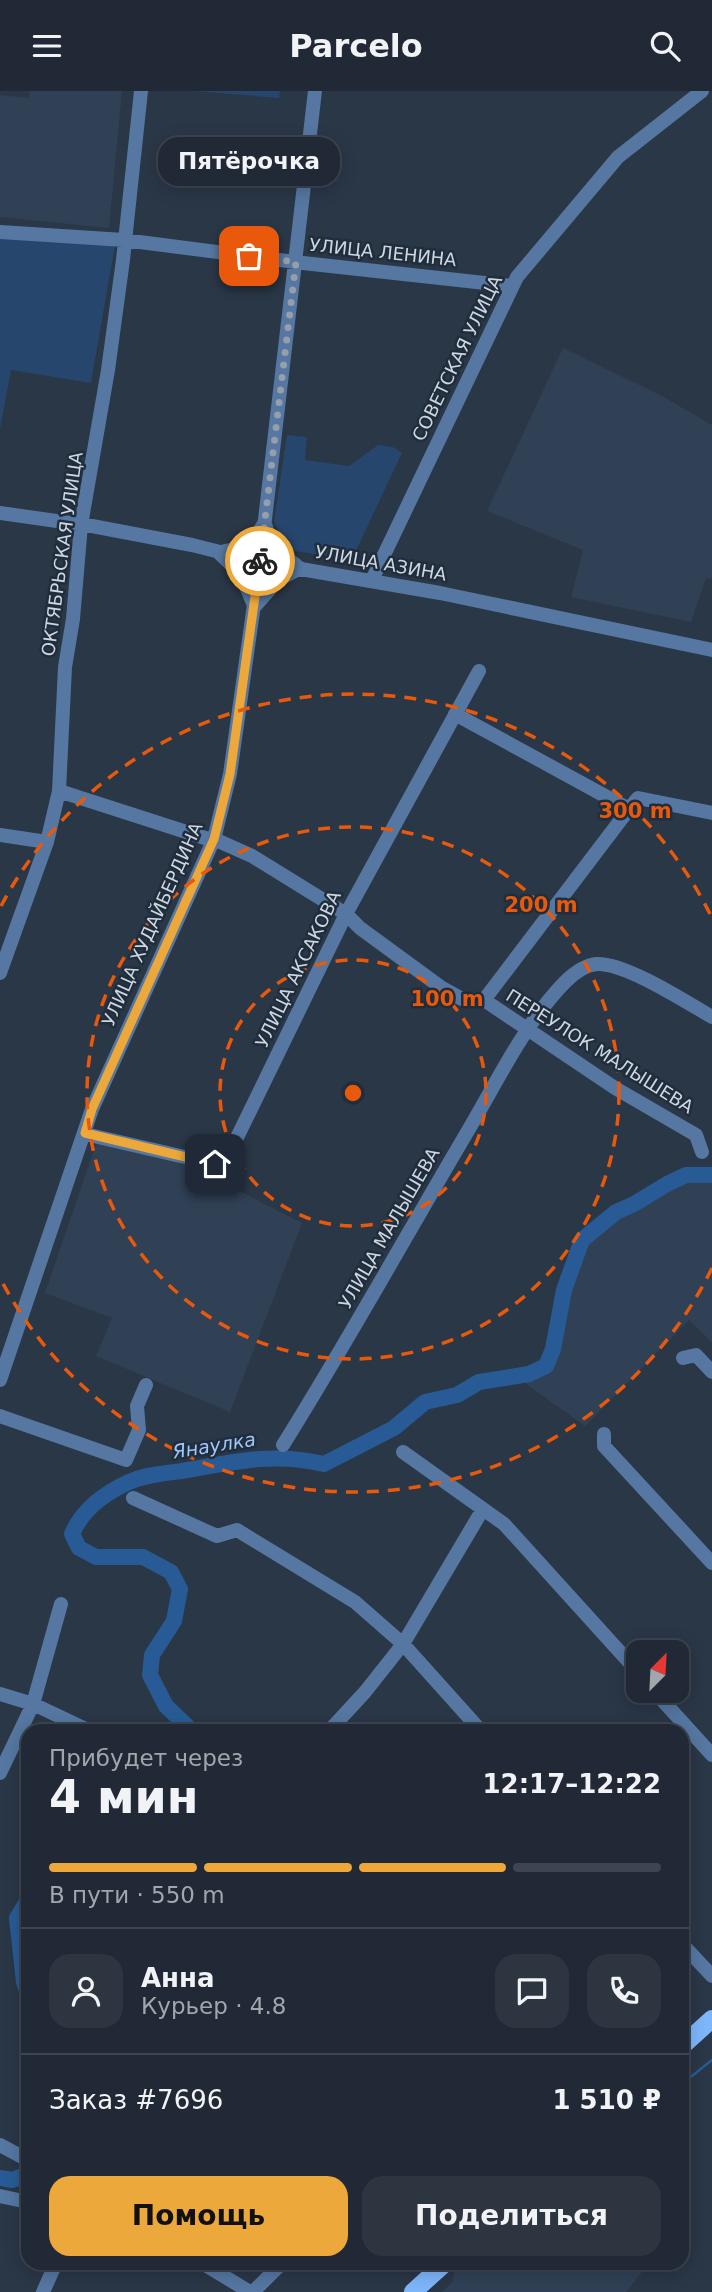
<!DOCTYPE html>
<html lang="ru">
<meta charset="utf-8">
<style>
:root{--surface:#202935;--page:#2d3541;--text:#f1f3f6;--muted:#a2a6ad;--line:#3d4550;--accent:#eda83c}
body{margin:0;font-family:"DejaVu Sans",sans-serif;background:var(--page);color:var(--text);height:100vh;display:flex;flex-direction:column;font-size:26px;white-space:nowrap}
*{box-sizing:border-box;margin:0}
p{font-size:23px;color:var(--muted)}
.icon{flex:none;width:38px;height:38px;fill:none;stroke:currentColor;stroke-width:2;stroke-linecap:round;stroke-linejoin:round}
.map{position:relative;flex:1;overflow:hidden}
.drawer{position:absolute;left:21px;top:1633px;width:668px;height:546px;display:flex;flex-direction:column;background:var(--surface);border-radius:21px;box-shadow:0 4px 18px #0003,0 0 0 2px var(--line)}
.drawer>*{flex:none}
.needle{width:46px;rotate:24deg}
.buttons{position:absolute;left:626px;top:1549px;display:grid;gap:14px}
.buttons a{display:grid;place-items:center;width:63px;height:63px;border-radius:14px;background:var(--surface);box-shadow:0 4px 18px #0003,0 0 0 2px var(--line);font-size:35px}
.pin{position:absolute;display:grid;place-items:center;width:60px;height:60px;color:#fff;margin:-30px;border-radius:14px;box-shadow:0 4px 10px #0006}
.courier{position:absolute;display:grid;place-items:center;width:70px;height:70px;margin:-35px;border:5px solid #eda83c;border-radius:50%;background:#fff;color:#222;box-shadow:0 2px 9px #0007}
.bubble{position:absolute;height:49px;border-radius:21px;background:var(--surface);box-shadow:0 4px 18px #0003,0 0 0 2px var(--line);font-size:23px;font-weight:700;line-height:49px;text-align:center}
.overview em{font-style:normal;font-weight:700}
.overview div{display:flex;flex-direction:column-reverse}
.overview{display:flex;align-items:center;justify-content:space-between;height:119px;padding:0 28px}
h1{font-size:46px;font-weight:700;line-height:52px}
.bar{display:grid;grid-template-columns:repeat(4,1fr);gap:10px 7px;align-content:center;height:84px;padding:0 28px}
.bar i{height:9px;border-radius:5px;background:var(--line)}
.bar .on{background:var(--accent)}
.bar p{grid-column:span 4}
.line{display:flex;align-items:center;gap:18px;padding:0 28px;border-top:2px solid var(--line)}
.line div{flex:1}
.round{display:grid;place-items:center;flex:none;width:74px;height:74px;border-radius:21px;background:var(--page)}
.cta{display:flex;gap:14px;margin-top:auto;padding:14px 28px}
.cta a{flex:1;height:80px;border-radius:21px;background:var(--accent);color:#111;font-size:28px;font-weight:700;line-height:80px;text-align:center}
.cta a+a{background:var(--page);color:var(--text)}
header{display:flex;justify-content:space-between;align-items:center;height:91px;padding:0 28px;background:var(--surface);font-size:32px;font-weight:700}
.map>svg:first-child{display:block}
.built{fill:#304156}
.green{fill:#26466d}
.lines{fill:none;stroke-linecap:round;stroke-linejoin:round}
.stream{stroke:#285b95;stroke-width:2.5}
.river{stroke:#285b95;stroke-width:16}
.minor{stroke:#5577a1;stroke-width:14}
.major{stroke:#7eb6fb;stroke-width:18}
.done{stroke:#959eaa;stroke-width:7;stroke-dasharray:0 12.6}
.route{stroke:#eda83c;stroke-width:9}
.ring{fill:none;stroke:#e8590c;stroke-width:3.5;stroke-dasharray:12 9}
.labels{text-anchor:middle;dominant-baseline:central;stroke-width:5;stroke-linejoin:round;paint-order:stroke}
.street-label{font-size:18px;fill:#ced6e0;stroke:#202d3c}
.water-label{font-size:19px;font-style:italic;fill:#9ec7fa;stroke:#202d3c}
.centre{fill:#e8590c;stroke:#202d3c;stroke-width:3.5}
.ring-label{font-size:21px;text-anchor:middle;font-weight:bold;fill:#e8590c;stroke:#202d3c;stroke-width:5;stroke-linejoin:round;paint-order:stroke}
</style>
<header><svg class="icon" aria-label="menu" viewBox="0 0 24 24"><path d="M4 6h16M4 12h16M4 18h16"/></svg>Parcelo<svg class="icon" aria-label="search" viewBox="0 0 24 24"><circle cx="10" cy="10" r="6"/><path d="M15 15l6 6"/></svg></header>
<div class="map">
<svg width="712" height="2201" viewBox="0 0 712 2201">
<rect width="100%" height="100%" fill="#2a3747"/>
<path class="built" d="M30,0h92l-13,137 -109,-11v-122l29,3z
M563,257l97,47 52,30v154l-6,-1 -15,44 -120,-25 12,-47 -96,-39z
M99,1044l111,34 4,9 88,45 -72,189 -134,-56 16,-38 -67,-25z
M686,1084h26v167l-23,-22 -104,106 -59,-42 3,-10 17,-8 7,-17 11,-59 18,-50 34,-28z
M458,2172h191l-23,29h-184l11,-11 2,-15z"/>
<path class="green" d="M194,0h86l-1,7z
M0,146l115,8 -24,138 -80,-13 -11,59z
M287,344l20,2 -2,23 44,6 29,-21 15,2 9,6 -50,106 -65,-9 -13,-29z"/>
<g class="lines">
<path class="stream" d="M682,1993l30,-24"/>
<path class="river" d="M192,1640l-26,-25 -16,-31 2,-20 22,-34 6,-32 -9,-17 -28,-15h-47l-17,-9 -7,-14c10,-24 33,-41 57,-52 16,-7 36,-9 53,-11 51,-9 90,-19 142,-7l70,-36 31,-26 32,-7 22,-13 50,-8 17,-8 7,-17 11,-59 18,-50 34,-28 18,-8 33,-20 19,-9h26
M28,1809l-11,18 7,64 4,12
M0,2087l12,2 16,-6"/>
<path class="minor" d="M0,141l124,8 179,23 209,23
M0,422l92,13 100,19 68,17 180,31 272,57
M266,436c2,18 16,28 30,38
M225,460c19,-2 29,-9 38,-26
M220,463l21,20 12,29
M372,489l145,-303 101,-120 84,-66
M255,515l23,-26 22,-12
M455,623l174,95 9,-11 74,15
M59,700l146,47 9,1 38,17 94,58 14,14 82,60 20,11 22,1 131,88 81,47 6,17
M0,744l47,7
M0,882l47,-131 12,-51 6,-124 8,-48 8,-94 27,-155 15,-110 18,-169
M484,909l145,-191
M85,1043l130,30 14,-10 117,-240 133,-243
M683,1267l13,-3 16,17
M0,1289l92,-271 122,-270 16,-65 30,-212 55,-471
M0,1325l126,44 13,-30 -2,-24 9,-21
M604,1343v12l108,117
M283,1354c65,-104 124,-211 186,-316 29,-49 56,-106 96,-147 8,-8 19,-17 32,-18 29,-1 89,38 115,53
M403,1361l101,72 135,149
M133,1407l84,38 20,-6 118,72 48,42 78,87
M654,1600l58,64
M0,1603l33,10 57,27
M329,1640l36,-39 38,-48 80,-135
M0,1682l33,-69 28,-100
M682,1853l30,32
M0,2054l28,15
M0,2105l28,6
M202,2172l48,29
M43,2201l13,-29
M253,2201l29,-29"/>
<path class="major" d="M682,1955l30,-27
M413,2201l32,-29"/>
</g>
<g class="lines">
<path class="done" d="M249,165l47,6 -36,299"/>
<path class="route" d="M215,1073l-130,-31 7,-24 122,-270 16,-65 30,-213"/>
</g>
<g class="ring">
<circle cx="353" cy="1002" r="133"/>
<circle cx="353" cy="1002" r="266"/>
<path d="M712 1177A399 399 0 0 1 1 1189M1 815A399 399 0 0 1 712 827"/>
</g>
<g class="labels">
<g class="street-label">
<text transform="translate(383 161) rotate(6)">УЛИЦА ЛЕНИНА</text>
<text transform="translate(457 267) rotate(-64)">СОВЕТСКАЯ УЛИЦА</text>
<text transform="translate(62 463) rotate(-82)">ОКТЯБРЬСКАЯ УЛИЦА</text>
<text transform="translate(381 472) rotate(10)">УЛИЦА АЗИНА</text>
<text transform="translate(152 833) rotate(-66)">УЛИЦА ХУДАЙБЕРДИНА</text>
<text transform="translate(298 878) rotate(-64)">УЛИЦА АКСАКОВА</text>
<text transform="translate(600 960) rotate(32)">ПЕРЕУЛОК МАЛЫШЕВА</text>
<text transform="translate(389 1137) rotate(-60)">УЛИЦА МАЛЫШЕВА</text>
</g>
<g class="water-label">
<text transform="translate(214 1354) rotate(-9)">Янаулка</text>
</g>
</g>
<circle cx="353" cy="1002" r="10" class="centre"/>
<g class="ring-label">
<text x="635" y="727">300 m</text>
<text x="541" y="821">200 m</text>
<text x="447" y="915">100 m</text>
</g>
</svg>
<div class="buttons">
<a><svg class="needle" viewBox="-14 -14 28 28"><path d="M0-13l5 13h-10z" fill="#e53935"/><path d="M0 13l5-13h-10z" fill="#a2a6ad"/></svg></a>
</div>
<div class="pin" style="left:249px;top:165px;background:#ea580c"><svg class="icon" aria-label="bag" viewBox="0 0 24 24"><path d="M5 8h14l-1 12H6zM9 8a3 3 0 0 1 6 0"/></svg></div>
<div class="pin" style="left:215px;top:1073px;background:#1f2937"><svg class="icon" aria-label="home" viewBox="0 0 24 24"><path d="M3 11l9-7 9 7M6 9v11h12V9"/></svg></div>
<div class="courier" style="left:260px;top:470px"><svg class="icon" aria-label="bike" viewBox="0 0 24 24"><circle cx="6" cy="16" r="4"/><circle cx="18" cy="16" r="4"/><path d="M6 16l4-8h5l3 8M10 8l3 8H6M13 5h3"/></svg></div>
<div class="bubble" style="left:158px;top:46px;width:182px">Пятёрочка</div>
<section class="drawer">
<div class="overview"><div><h1>4 мин</h1><p>Прибудет через</p></div><em>12:17–12:22</em></div>
<div class="bar"><i class="on"></i><i class="on"></i><i class="on"></i><i></i><p>В пути · 550 m</p></div>
<div class="line" style="height:126px"><a class="round"><svg class="icon" aria-label="person" viewBox="0 0 24 24"><circle cx="12" cy="8" r="4"/><path d="M4 21q1-7 8-7t8 7"/></svg></a><div><b>Анна</b><p>Курьер · 4.8</p></div><a class="round"><svg class="icon" aria-label="chat" viewBox="0 0 24 24"><path d="M4 5h16v11H9l-5 4z"/></svg></a><a class="round"><svg class="icon" aria-label="phone" viewBox="0 0 24 24"><path d="M5 4h4l2 5-3 2q2 4 5 5l2-3 5 2v4C11 20 4 13 5 4z"/></svg></a></div>
<div class="line" style="height:91px"><div>Заказ #7696</div><b>1 510 ₽</b></div>
<div class="cta"><a>Помощь</a><a>Поделиться</a></div>
</section>
</div>
